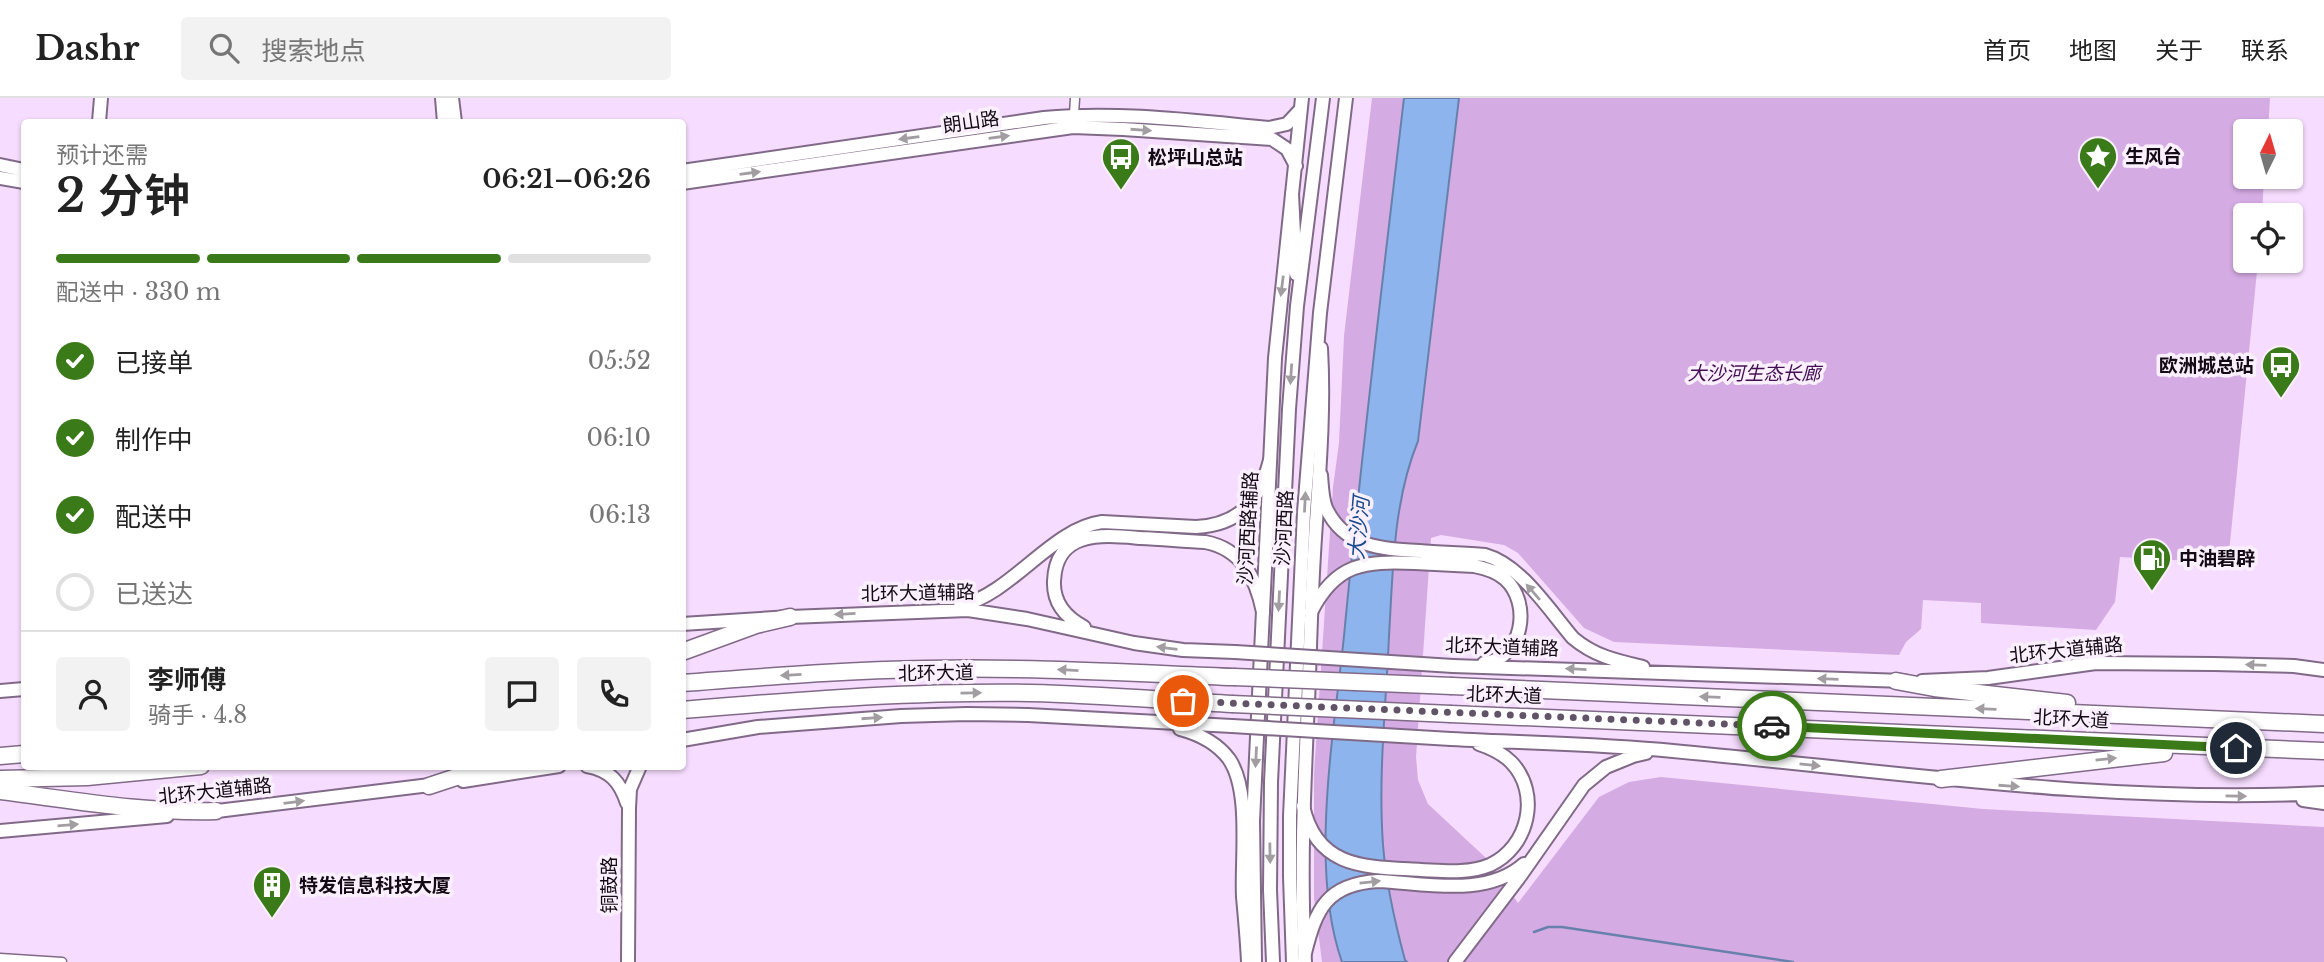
<!DOCTYPE html>
<html lang="zh">
<meta charset="utf-8">
<style>
:root{--surface:#fff;--page:#f2f2f2;--text:#222;--muted:#767676;--line:#e0e0e0;--accent:#3a7a19}
body{margin:0;font-family:"Libre Baskerville","Noto Sans SC",serif;background:var(--page);color:var(--text);height:100vh;display:flex;flex-direction:column;font-size:26px;white-space:nowrap}
*{box-sizing:border-box;margin:0}
p{font-size:23px;color:var(--muted)}
.icon{flex:none;width:38px;height:38px;fill:none;stroke:currentColor;stroke-width:2;stroke-linecap:round;stroke-linejoin:round}
.map{position:relative;flex:1;overflow:hidden}
.details{position:absolute;left:21px;top:21px;width:665px;height:651px;display:flex;flex-direction:column;background:var(--surface);border-radius:7px;box-shadow:0 2px 5px #0004}
.details>*{flex:none}
.needle{width:46px;rotate:5deg}
.buttons{position:absolute;left:2233px;top:21px;display:grid;gap:14px}
.buttons a{display:grid;place-items:center;width:70px;height:70px;border-radius:7px;background:var(--surface);box-shadow:0 2px 5px #0004;font-size:35px}
.pin{position:absolute;display:grid;place-items:center;width:60px;height:60px;color:#fff;margin:-30px;border:4px solid #fff;border-radius:50%;box-shadow:0 2px 7px #0007}
.courier{position:absolute;display:grid;place-items:center;width:70px;height:70px;margin:-35px;border:5px solid #3a7a19;border-radius:50%;background:#fff;color:#222;box-shadow:0 2px 9px #0007}
.head em{font-style:normal;font-weight:600}
.head div{display:flex;flex-direction:column-reverse}
.head{display:flex;align-items:center;justify-content:space-between;height:119px;padding:0 35px}
h1{font-size:46px;font-weight:600;line-height:52px}
.bar{display:grid;grid-template-columns:repeat(4,1fr);gap:10px 7px;align-content:center;height:84px;padding:0 35px}
.bar i{height:9px;border-radius:5px;background:var(--line)}
.bar .on{background:var(--accent)}
.bar p{grid-column:span 4}
.line{display:flex;align-items:center;gap:18px;padding:0 35px;border-top:2px solid var(--line)}
.line div{flex:1}
.round{display:grid;place-items:center;flex:none;width:74px;height:74px;border-radius:7px;background:var(--page)}
ol{padding:0 35px;list-style:none}
li{display:flex;align-items:center;gap:21px;height:77px}
li p{margin-inline-start:auto}
li .icon{padding:7px;border-radius:50%;background:var(--accent);color:#fff;stroke-width:4}
li:last-child{color:var(--muted)}
li i{width:38px;height:38px;border:4px solid var(--line);border-radius:50%}
header{display:flex;align-items:center;gap:42px;box-sizing:border-box;height:98px;padding:0 35px;background:var(--surface);border-bottom:2px solid var(--line)}
header strong{font-size:33px}
nav{display:flex;gap:38px;margin-inline-start:auto;font-size:24px}
.search{width:490px;height:63px;background:var(--page);display:flex;align-items:center;gap:18px;box-sizing:border-box;padding:0 24px;border-radius:7px;color:var(--muted);font-size:26px}
.map>svg:first-child{display:block}
.green{fill:#d5abe3}
.water{fill:#8db4ec;stroke:#6881ac;stroke-width:2}
.lines{fill:none;stroke-linecap:round;stroke-linejoin:round}
.stream{stroke:#6881ac;stroke-width:2.5}
.street-casing{stroke:#816a88;stroke-width:11}
.secondary-casing{stroke:#816a88;stroke-width:16}
.primary-casing{stroke:#816a88;stroke-width:16}
.highway-casing{stroke:#816a88;stroke-width:19}
.street{stroke:#fff;stroke-width:8}
.secondary{stroke:#fff;stroke-width:12}
.primary{stroke:#fff;stroke-width:12}
.highway{stroke:#fff;stroke-width:16}
.primary-bridge-casing{stroke:#816a88;stroke-width:16;stroke-linecap:butt}
.highway-bridge-casing{stroke:#816a88;stroke-width:19;stroke-linecap:butt}
.primary-bridge{stroke:#fff;stroke-width:12}
.highway-bridge{stroke:#fff;stroke-width:16}
.oneway{fill:#a19da1}
.done{stroke:#625467;stroke-width:7;stroke-dasharray:0 12.6}
.route{stroke:#3a7a19;stroke-width:9}
.labels{text-anchor:middle;dominant-baseline:central;stroke-width:7;stroke-linejoin:round;paint-order:stroke}
.street-label{font-size:19px;fill:#130a15;stroke:#faf0fd}
.poi-label{font-size:19px;font-weight:bold;fill:#130a15;stroke:#faf0fd;text-anchor:start}
.park-label{font-size:19px;font-style:italic;fill:#430e52;stroke:#faf0fd}
.water-label{font-size:21px;font-style:italic;fill:#1b4b8d;stroke:#faf0fd}
</style>
<header>
<strong>Dashr</strong>
<div class="search"><svg class="icon" aria-label="search" viewBox="0 0 24 24"><circle cx="10" cy="10" r="6"/><path d="M15 15l6 6"/></svg>搜索地点</div>
<nav><a>首页</a><a>地图</a><a>关于</a><a>联系</a></nav>
</header>
<div class="map">
<svg width="2324" height="864" viewBox="0 0 2324 864">
<rect width="100%" height="100%" fill="#f6dcfe"/>
<path class="green" d="M1372,0h898l-2,33h-23v46h19l-2,38h-17v46h13l-30,302 -108,-6 -5,45 -19,28 -115,-7v-20l-58,-3 -2,29 -15,13 -7,13 -285,-13 -30,-14 -66,-75 -14,-8 -63,-10 -10,3 -15,219 2,23 10,24 58,54 32,45 81,-106 30,-15 32,-5 322,32 341,18v135h-1002l-8,-64v-124l19,-287 6,-44 5,-107z"/>
<path class="water" d="M1404,0h55l-41,343c-25,61 -25,130 -29,195 -3,69 -11,140 -6,209 3,38 12,78 22,115l2,2h-65c-33,-93 -8,-229 2,-326 17,-180 39,-359 60,-538z"/>
<g class="lines">
<path class="stream" d="M1534,834l14,-5h14l231,35"/>
<g class="street-casing">
<path id="street" d="M1074,17l1,-17
M0,860l62,4"/>
</g>
<g class="secondary-casing">
<path id="secondary" d="M442,0l2,24
M452,0l3,24
M99,24l2,-24
M0,67l24,5
M682,73l362,-53c75,-7 151,3 225,10l18,-4 14,-15
M0,80l24,4
M682,85l391,-56 50,2 149,10 15,10 9,17
M587,668c23,4 33,16 40,37
M628,864l1,-154 1,-19 10,-23
M1255,864l-2,-141 22,-463 27,-260
M1305,864c-5,-87 -1,-173 3,-260 2,-49 3,-98 6,-148 4,-69 11,-137 7,-206"/>
</g>
<g class="primary-casing">
<path id="primary" d="M1292,96l4,80
M1321,377c1,11 1,23 5,33 18,39 55,41 93,43 22,2 44,2 66,4 36,10 64,55 88,83 21,18 44,23 70,29
M960,508c53,-13 91,-77 142,-84l94,5c44,-2 64,-27 74,-67
M1311,514c25,-49 53,-51 104,-49 19,1 39,2 59,3 11,2 23,6 31,13 27,24 18,80 -21,84
M682,526l108,-7 178,-7 59,9 107,24 49,7 52,2
M1084,529c-19,-10 -31,-24 -30,-46 2,-52 50,-46 87,-43 21,1 43,3 64,4 37,7 51,36 58,70
M1453,568l451,15
M1922,583l66,-3 108,-15 118,1 80,2 30,4
M0,593l24,-2
M1180,631c19,5 37,14 49,30 22,32 12,100 14,138 2,22 4,43 5,65
M1451,641c74,4 149,5 222,12 217,20 433,53 651,42
M682,642l76,-13 143,-11 66,-2 61,1 204,11
M463,683l96,-15
M2303,702l21,3
M1303,708c14,64 65,61 118,64 23,1 47,4 69,-5 39,-18 51,-72 21,-103 -9,-9 -20,-14 -32,-18
M209,714l229,-28
M0,733l167,-15
M1305,855c11,-44 22,-69 73,-72 47,2 108,17 146,-17
M1273,864l-3,-72 1,-108 18,-373 8,-103 26,-208
M1293,864l-3,-85v-61l14,-304 16,-199 26,-215
M1455,864l66,-87 63,-90 22,-18 27,-11 13,-3"/>
</g>
<g class="highway-casing">
<path id="highway" d="M682,554l74,-27 34,-8
M1896,583l38,7 133,15
M682,585c82,-6 163,-13 244,-14 103,-2 205,4 308,8
M1452,588l872,38
M682,612c96,-8 192,-16 289,-17 87,-2 174,6 261,11
M1451,616l873,37
M0,658l24,-2
M0,681l87,-2 114,-11
M1941,681l223,-26
M429,688l61,-20
M0,693c72,9 144,22 216,20"/>
</g>
<use href="#street" class="street"/>
<use href="#secondary" class="secondary"/>
<use href="#primary" class="primary"/>
<use href="#highway" class="highway"/>
<g class="primary-bridge-casing">
<path id="primary-bridge" d="M1235,554l218,14
M1232,628l219,13"/>
</g>
<g class="highway-bridge-casing">
<path id="highway-bridge" d="M1234,579l218,9
M1232,606l219,10"/>
</g>
<use href="#primary-bridge" class="primary-bridge"/>
<use href="#highway-bridge" class="highway-bridge"/>
</g>
<defs><path id="oneway-solid" d="M-6-.8H1V-3.2L6.5 0L1 3.2V.8H-6Z" transform="scale(1.75)"/></defs>
<g class="oneway">
<use href="#oneway-solid" transform="translate(1141 32) rotate(4)"/>
<use href="#oneway-solid" transform="translate(999 39) rotate(-8)"/>
<use href="#oneway-solid" transform="translate(909 40) rotate(172)"/>
<use href="#oneway-solid" transform="translate(750 75) rotate(-8)"/>
<use href="#oneway-solid" transform="translate(1282 188) rotate(97)"/>
<use href="#oneway-solid" transform="translate(1291 276) rotate(94)"/>
<use href="#oneway-solid" transform="translate(1305 404) rotate(-87)"/>
<use href="#oneway-solid" transform="translate(1533 494) rotate(-131)"/>
<use href="#oneway-solid" transform="translate(1279 503) rotate(93)"/>
<use href="#oneway-solid" transform="translate(845 516) rotate(177)"/>
<use href="#oneway-solid" transform="translate(1167 550) rotate(-173)"/>
<use href="#oneway-solid" transform="translate(2256 567) rotate(-178)"/>
<use href="#oneway-solid" transform="translate(1576 571) rotate(-177)"/>
<use href="#oneway-solid" transform="translate(1068 572) rotate(-177)"/>
<use href="#oneway-solid" transform="translate(791 577) rotate(177)"/>
<use href="#oneway-solid" transform="translate(1828 581) rotate(-178)"/>
<use href="#oneway-solid" transform="translate(971 595) rotate(-1)"/>
<use href="#oneway-solid" transform="translate(1710 599) rotate(-178)"/>
<use href="#oneway-solid" transform="translate(1986 611) rotate(-178)"/>
<use href="#oneway-solid" transform="translate(872 620) rotate(-4)"/>
<use href="#oneway-solid" transform="translate(1256 659) rotate(93)"/>
<use href="#oneway-solid" transform="translate(2106 661) rotate(-6)"/>
<use href="#oneway-solid" transform="translate(1810 667) rotate(6)"/>
<use href="#oneway-solid" transform="translate(2009 688) rotate(4)"/>
<use href="#oneway-solid" transform="translate(2236 698) rotate(1)"/>
<use href="#oneway-solid" transform="translate(294 704) rotate(-7)"/>
<use href="#oneway-solid" transform="translate(68 727) rotate(-5)"/>
<use href="#oneway-solid" transform="translate(1270 755) rotate(89)"/>
<use href="#oneway-solid" transform="translate(1370 784) rotate(-6)"/>
</g>
<g class="lines">
<path class="done" d="M1183,603l589,25"/>
<path class="route" d="M1772,628l464,22"/>
</g>
<defs>
<g id="sight-pin" transform="scale(2.0125)"><path d="M0 17L-7.5 6A9.5 9.5 0 1 1 7.5 6Z" fill="#3a7a19" stroke="#faf0fd"/><path d="M0-6L1.8-2.2L6-1.7L2.9 1.2L3.7 5.4L0 3.3L-3.7 5.4L-2.9 1.2L-6-1.7L-1.8-2.2Z" fill="#fff"/></g>
<g id="bus-pin" transform="scale(2.0125)"><path d="M0 17L-7.5 6A9.5 9.5 0 1 1 7.5 6Z" fill="#3a7a19" stroke="#faf0fd"/><path d="M-5-6H5V4H4V6H2V4H-2V6H-4V4H-5ZM-3.5-4V0h7V-4ZM-3.5 1.2v1.5H-2V1.2ZM2 1.2v1.5H3.5V1.2Z" fill="#fff"/></g>
<g id="fuel-pin" transform="scale(2.0125)"><path d="M0 17L-7.5 6A9.5 9.5 0 1 1 7.5 6Z" fill="#3a7a19" stroke="#faf0fd"/><path d="M-5.5-6h7V0h2V4h1.3V-2.5L3-4.5l.8-.8L6-3V5H2.5V1h-1V6h-7ZM-4.2-4.7v3.2H.2V-4.7Z" fill="#fff"/></g>
<g id="building-pin" transform="scale(2.0125)"><path d="M0 17L-7.5 6A9.5 9.5 0 1 1 7.5 6Z" fill="#3a7a19" stroke="#faf0fd"/><path d="M-4-6H4V6H1V3H-1V6H-4ZM-2.5-4.3h1.7v1.8h-1.7ZM.8-4.3h1.7v1.8H.8ZM-2.5-1h1.7V.8h-1.7ZM.8-1h1.7V.8H.8Z" fill="#fff"/></g>
</defs>
<g fill-rule="evenodd">
<use href="#sight-pin" x="2098" y="58"/>
<use href="#bus-pin" x="1121" y="59"/>
<use href="#bus-pin" x="2281" y="267"/>
<use href="#fuel-pin" x="2152" y="460"/>
<use href="#building-pin" x="272" y="787"/>
</g>
<g class="labels">
<g class="street-label">
<text transform="translate(971 24) rotate(-8)">朗山路</text>
<text transform="translate(1248 430) rotate(-87)">沙河西路辅路</text>
<text transform="translate(1284 430) rotate(-87)">沙河西路</text>
<text transform="translate(918 495) rotate(-1)">北环大道辅路</text>
<text transform="translate(1502 549) rotate(2)">北环大道辅路</text>
<text transform="translate(2066 552) rotate(-6)">北环大道辅路</text>
<text transform="translate(936 575) rotate(-1)">北环大道</text>
<text transform="translate(1504 597) rotate(2)">北环大道</text>
<text transform="translate(2071 621) rotate(3)">北环大道</text>
<text transform="translate(215 693) rotate(-6)">北环大道辅路</text>
<text transform="translate(609 787) rotate(-90)">铜鼓路</text>
</g>
<g class="poi-label">
<text x="2125" y="58">生风台</text>
<text x="1148" y="59">松坪山总站</text>
<text x="2254" y="267" text-anchor="end">欧洲城总站</text>
<text x="2179" y="460">中油碧辟</text>
<text x="299" y="787">特发信息科技大厦</text>
</g>
<g class="park-label">
<text x="1754" y="275">大沙河生态长廊</text>
</g>
<g class="water-label">
<text transform="translate(1359 430) rotate(-85)">大沙河</text>
</g>
</g>
</svg>
<div class="buttons">
<a><svg class="needle" viewBox="-14 -14 28 28"><path d="M0-13l5 13h-10z" fill="#e53935"/><path d="M0 13l5-13h-10z" fill="#767676"/></svg></a>
<a><svg class="icon" aria-label="locate" viewBox="0 0 24 24"><circle cx="12" cy="12" r="6"/><path d="M12 2v4M12 18v4M2 12h4M18 12h4"/></svg></a>
</div>
<div class="pin" style="left:1183px;top:603px;background:#ea580c"><svg class="icon" aria-label="bag" viewBox="0 0 24 24"><path d="M5 8h14l-1 12H6zM9 8a3 3 0 0 1 6 0"/></svg></div>
<div class="pin" style="left:2236px;top:650px;background:#1f2937"><svg class="icon" aria-label="home" viewBox="0 0 24 24"><path d="M3 11l9-7 9 7M6 9v11h12V9"/></svg></div>
<div class="courier" style="left:1772px;top:628px"><svg class="icon" aria-label="car" viewBox="0 0 24 24"><path d="M5 17H2v-5l4-1 3-4h7l3 4 3 1v5h-3M9 17h6M6 11h13"/><circle cx="7" cy="17" r="2"/><circle cx="17" cy="17" r="2"/></svg></div>
<section class="details">
<div class="head"><div><h1>2 分钟</h1><p>预计还需</p></div><em>06:21–06:26</em></div>
<div class="bar"><i class="on"></i><i class="on"></i><i class="on"></i><i></i><p>配送中 · 330 m</p></div>
<ol>
<li><svg class="icon" aria-label="check" viewBox="0 0 24 24"><path d="M5 12l5 5 9-10"/></svg>已接单<p>05:52</p></li>
<li><svg class="icon" aria-label="check" viewBox="0 0 24 24"><path d="M5 12l5 5 9-10"/></svg>制作中<p>06:10</p></li>
<li><svg class="icon" aria-label="check" viewBox="0 0 24 24"><path d="M5 12l5 5 9-10"/></svg>配送中<p>06:13</p></li>
<li><i></i>已送达</li>
</ol>
<div class="line" style="height:126px"><a class="round"><svg class="icon" aria-label="person" viewBox="0 0 24 24"><circle cx="12" cy="8" r="4"/><path d="M4 21q1-7 8-7t8 7"/></svg></a><div><b>李师傅</b><p>骑手 · 4.8</p></div><a class="round"><svg class="icon" aria-label="chat" viewBox="0 0 24 24"><path d="M4 5h16v11H9l-5 4z"/></svg></a><a class="round"><svg class="icon" aria-label="phone" viewBox="0 0 24 24"><path d="M5 4h4l2 5-3 2q2 4 5 5l2-3 5 2v4C11 20 4 13 5 4z"/></svg></a></div>
</section>
</div>
